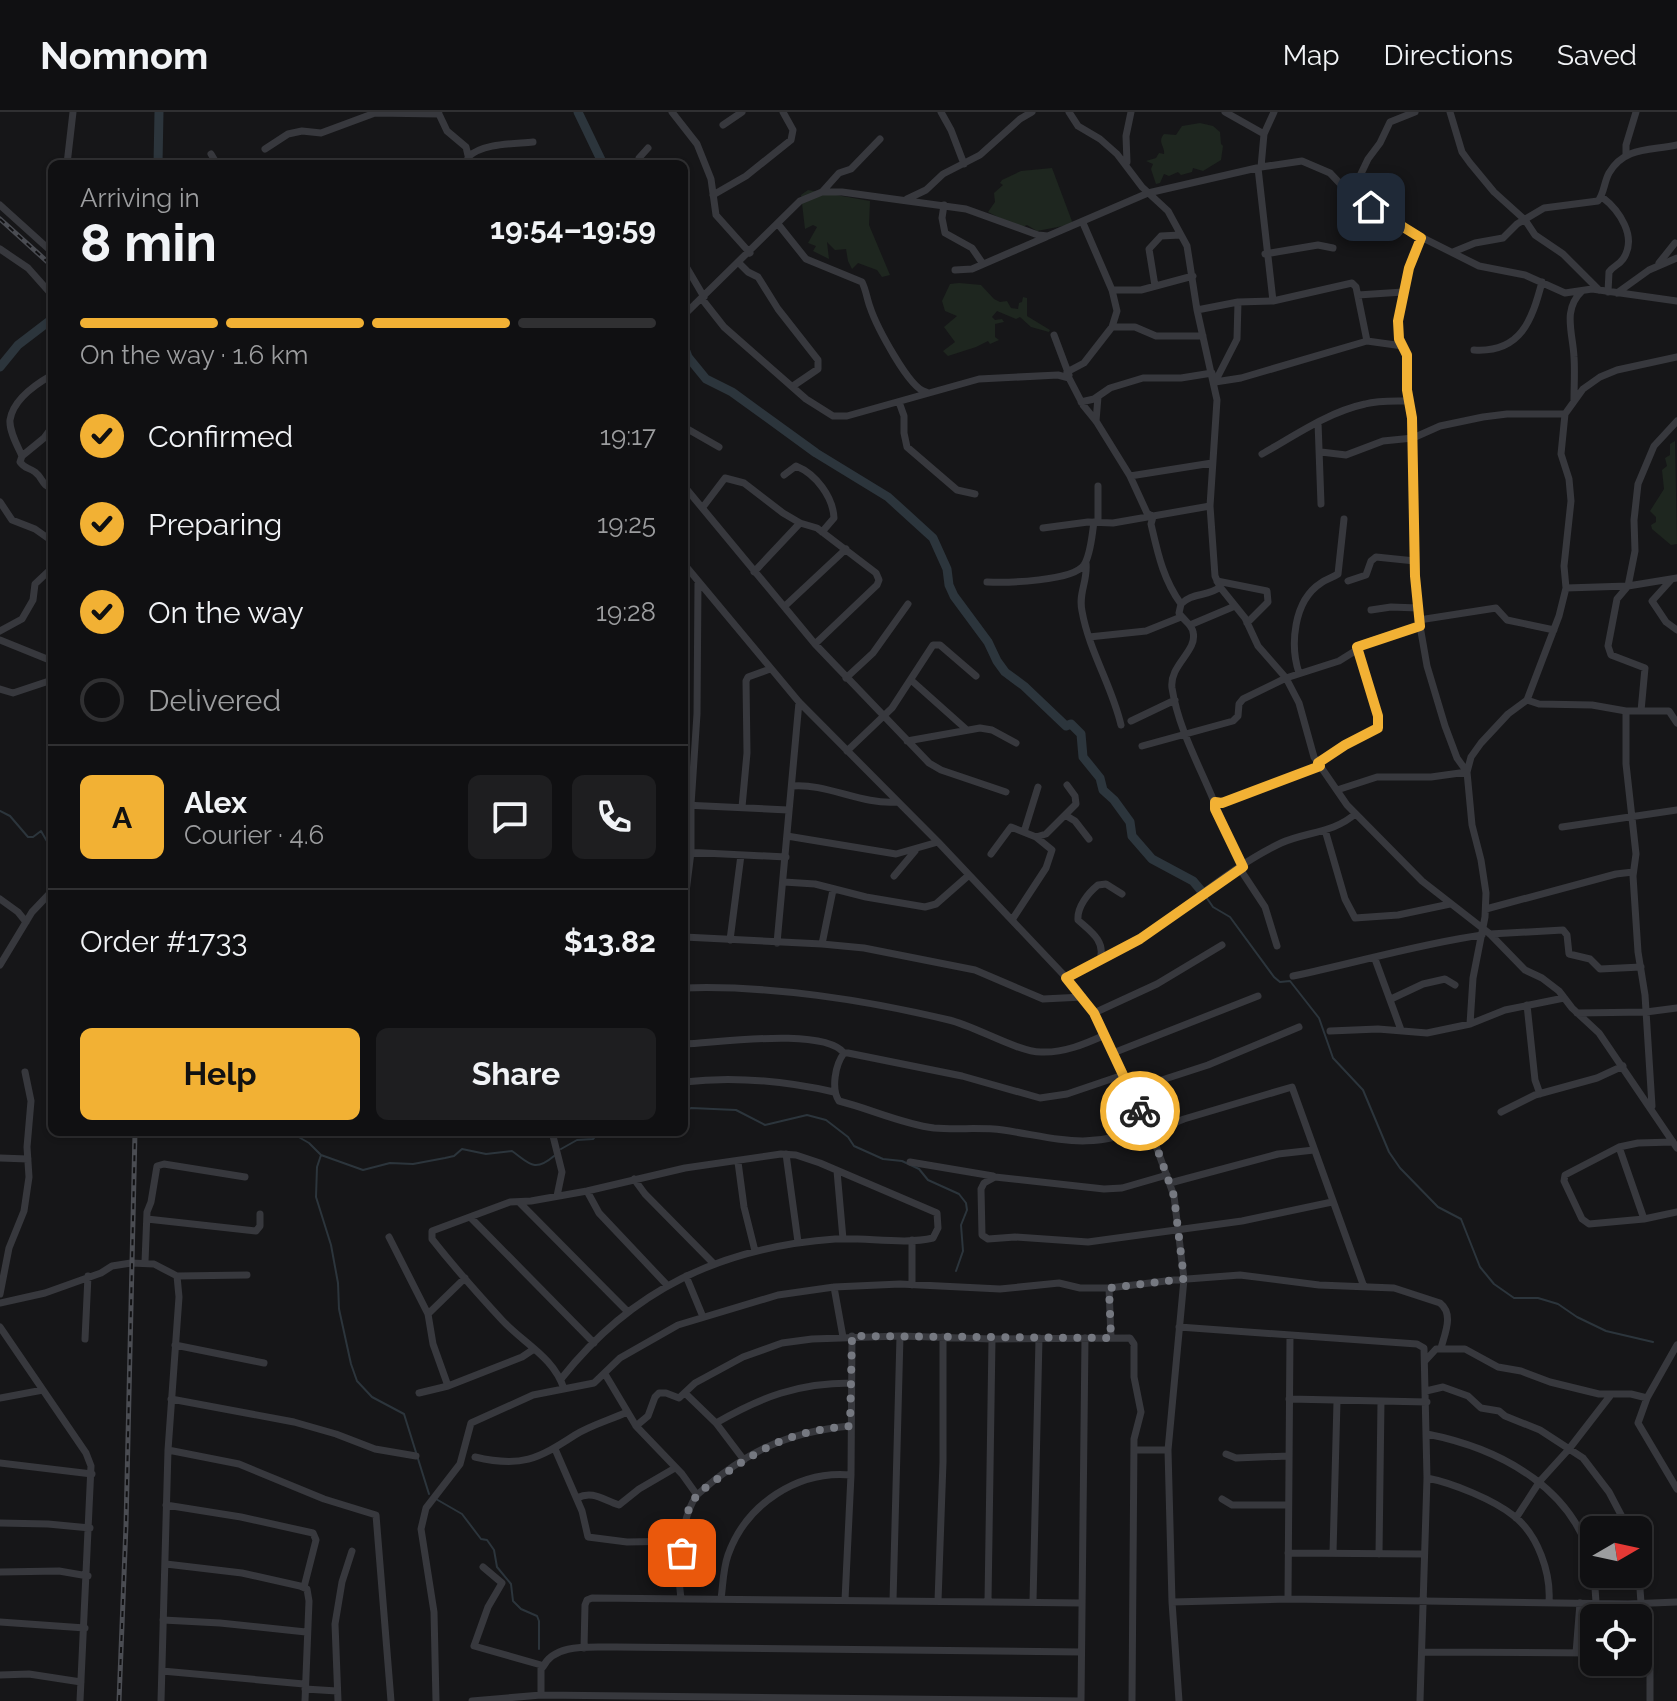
<!DOCTYPE html>
<meta charset="utf-8">
<style>
:root{--surface:#101012;--page:#1e1e20;--text:#f1f3f6;--muted:#9c9d9f;--line:#303032;--accent:#f2b134}
body{margin:0;font-family:Raleway,sans-serif;background:var(--page);color:var(--text);height:100vh;display:flex;flex-direction:column;font-size:30px;white-space:nowrap}
*{box-sizing:border-box;margin:0}
p{font-size:26px;color:var(--muted)}
.icon{flex:none;width:44px;height:44px;fill:none;stroke:currentColor;stroke-width:2;stroke-linecap:round;stroke-linejoin:round}
.map{position:relative;flex:1;overflow:hidden}
.sheet{position:absolute;left:48px;top:48px;width:640px;height:976px;display:flex;flex-direction:column;background:var(--surface);border-radius:12px;box-shadow:0 2px 6px #0004,0 0 0 2px var(--line)}
.sheet>*{flex:none}
.needle{width:52px;rotate:81deg}
.controls{position:absolute;left:1580px;top:1404px;display:grid;gap:16px}
.controls a{display:grid;place-items:center;width:72px;height:72px;border-radius:12px;background:var(--surface);box-shadow:0 2px 6px #0004,0 0 0 2px var(--line);font-size:40px}
.pin{position:absolute;display:grid;place-items:center;width:68px;height:68px;color:#fff;margin:-34px;border-radius:16px;box-shadow:0 4px 12px #0006}
.courier{position:absolute;display:grid;place-items:center;width:80px;height:80px;margin:-40px;border:6px solid #f2b134;border-radius:50%;background:#fff;color:#222;box-shadow:0 2px 10px #0007}
.head em{font-style:normal;font-weight:700}
.head div{display:flex;flex-direction:column-reverse}
.head{display:flex;align-items:center;justify-content:space-between;height:136px;padding:0 32px}
h1{font-size:52px;font-weight:700;line-height:60px}
.bar{display:grid;grid-template-columns:repeat(4,1fr);gap:12px 8px;align-content:center;height:96px;padding:0 32px}
.bar i{height:10px;border-radius:6px;background:var(--line)}
.bar .selected{background:var(--accent)}
.bar p{grid-column:span 4}
.line{display:flex;align-items:center;gap:20px;padding:0 32px;border-top:2px solid var(--line)}
.line div{flex:1}
.round{display:grid;place-items:center;flex:none;width:84px;height:84px;border-radius:12px;background:var(--page)}
ol{padding:0 32px;list-style:none}
li{display:flex;align-items:center;gap:24px;height:88px}
li p{margin-inline-start:auto}
li .icon{padding:8px;border-radius:50%;background:var(--accent);color:#111;stroke-width:4}
li:last-child{color:var(--muted)}
li i{width:44px;height:44px;border:4px solid var(--line);border-radius:50%}
.primary-button{display:flex;gap:16px;margin-top:auto;padding:16px 32px}
.primary-button a{flex:1;height:92px;border-radius:12px;background:var(--accent);color:#111;font-size:32px;font-weight:700;line-height:92px;text-align:center}
.primary-button a+a{background:var(--page);color:var(--text)}
header{display:flex;align-items:center;gap:48px;box-sizing:border-box;height:112px;padding:0 40px;background:var(--surface);border-bottom:2px solid var(--line)}
header strong{font-size:38px}
nav{display:flex;gap:44px;margin-inline-start:auto;font-size:28px}
.map>svg:first-child{display:block}
.green{fill:#1e261f}
.lines{fill:none;stroke-linecap:round;stroke-linejoin:round}
.stream{stroke:#2c353c;stroke-width:2}
.river{stroke:#2c353c;stroke-width:9}
.minor{stroke:#37383d;stroke-width:7}
.rail-casing{stroke:#4a4c52;stroke-width:5}
.rail{stroke:#111113;stroke-width:2;stroke-dasharray:6;stroke-linecap:butt}
.done{stroke:#757880;stroke-width:8;stroke-dasharray:0 14.4}
.route{stroke:#f2b134;stroke-width:10}
</style>
<header>
<strong>Nomnom</strong>
<nav><a>Map</a><a>Directions</a><a>Saved</a></nav>
</header>
<div class="map">
<svg width="1677" height="1589" viewBox="0 0 1677 1589">
<rect width="100%" height="100%" fill="#161618"/>
<path class="green" d="M1200,11l13,3 7,6 1,12 2,2 -2,14 -18,11 -10,-3 -1,4 -11,3 -3,-3 -9,4 -5,-2 -4,9 -4,1 -5,-15 2,-5 -7,-3 10,-3 3,-5 5,1c1,-8 -7,-12 0,-20l12,1 6,-9z
M1052,56l21,56 -36,7 -10,-6 -7,3 -32,-16 7,-10 -1,-9 9,-8 -3,-2 2,-3 19,-9z
M808,78l62,11 -1,24 21,50 -8,2 -5,-7 -19,-7 -6,6 -4,-8 -2,-12 -11,1 -8,-8 2,17 -16,-8 3,-5 -8,-3 9,-16 -4,-2 -8,4 -4,-34z
M959,171l22,2 13,14 6,3 7,-1 4,7 7,1 1,-6 3,-1 1,-5 4,1v18l23,14 -1,2 -18,-5 -11,-10 -4,2 -19,-8 -5,6 3,3 7,-1 2,3 -9,2v13l4,3 -9,4 -2,-3 -12,6 -28,9 -5,-5 12,-9 -11,-15 13,-11 -12,-5 -3,-10 8,-17z
M1675,329l2,103 -6,1 -19,-16 -1,-4 5,-3v-5l-6,-6 14,-22 -2,-19 5,-4 -2,-8 5,-3v-11z"/>
<g class="lines">
<path class="stream" d="M0,699l10,5 18,21h5l8,-6 11,19
M1204,782l9,13 17,10 44,60 6,5 10,-1 29,37 14,40 30,32 26,62 11,16 38,39 23,12 19,48 14,17 20,14h24l20,6 19,13 29,14 47,11
M684,1000l7,-4 45,2 29,15 42,-10 19,5 22,17 6,9 29,13 19,2 17,8 9,11 31,14 7,9 1,7 -6,15 2,26 -7,20
M290,1020l19,11 12,12 42,15 27,-7 23,1 32,-6 9,-2 8,-7 24,5 26,-3c17,12 22,22 42,5
M561,1037l16,-9 16,-1 6,-7
M321,1043l-4,12 -1,30 15,48 7,38 1,26 12,55 6,17 15,16 32,17 25,80
M436,1387l26,15 19,25 6,1 7,10 3,17 14,17 2,17 8,8 16,7 2,5v28"/>
<path class="river" d="M578,0l25,52
M158,52l1,-52
M684,234l4,11 18,22 26,13 84,61 72,44 45,41 14,31 2,16 5,11 34,46 9,19 8,11 19,14 42,40 5,-2 10,10 2,23 17,21 3,12 11,10 16,22 2,14 20,23 41,22 11,13
M0,255l18,-22 34,-26"/>
<path class="minor" d="M438,0l9,19 19,16 4,17
M672,0l25,32 14,35 5,36 34,38
M941,0l10,18 13,34
M1069,0l9,14 22,13 17,15 25,33 26,24 19,35 10,64 20,90 -7,106 5,70 5,11 25,31 13,28 28,32 53,-17 32,-20 49,-15
M1225,0l39,22
M1450,0l12,40 8,11 24,29 31,28 10,15 28,19 36,36
M723,13l19,-13
M265,37l23,-15 14,-3 19,2 54,-20 64,1
M211,42l6,10
M1626,43v-10l10,-33
M468,45c15,-14 45,-13 65,-15
M1127,50l-1,-26 5,-24
M67,52l6,-52
M638,52l1,-6 9,-10
M1261,55l3,-33 10,-22
M1258,56l15,133
M822,80l17,-19 12,-4 29,-30
M1348,80l10,-12 10,-21 12,-16 10,-21 25,-10
M713,83l33,-19 45,-36 2,-10 -10,-18
M1602,85c17,13 36,40 21,62 -4,6 -10,7 -14,13l-1,20
M907,87l19,-9 17,-16 37,-19 40,-36 12,-7
M0,93l52,47
M944,93l-2,13 3,15 27,15 11,16
M1083,111l29,67 5,21 -5,16
M778,112l28,35 56,23c4,8 5,17 8,25 6,18 39,82 56,85
M0,137l28,19 24,27
M1453,140l22,-9 28,-5 14,-14 27,-16 54,-7c6,-7 6,-19 11,-28 16,-27 42,-22 68,-28
M1265,142l53,-9 15,3
M684,151l20,34
M739,151l9,9 10,5 20,32 40,51v9l-25,17
M1659,151l16,-20
M955,158l17,-1 74,-32
M1155,174l-6,-37 12,-13 19,-1
M1112,178h29l52,-14
M1617,181l32,-23 28,-12
M1358,183l45,-3
M702,187l22,28 82,72 27,17h14l132,-37 79,-4 11,3 14,27 13,16 34,55 17,37 6,4 -2,7c7,30 12,55 30,80
M1197,198l41,-8 35,-1 79,-18 4,4 11,54
M684,203l116,-114 22,-9h20l124,17 72,26 10,1 100,-43 113,-26 41,-6 28,12 18,19 45,31 86,43 46,9 40,18 27,-4 85,12
M1054,223l15,40
M1474,238c47,3 58,-30 68,-68
M1067,260l17,-9 28,-36h23l21,9h47
M1215,270l26,-4 126,-37 36,5
M1215,270l22,-43 1,-37
M1574,289c0,-15 1,-30 0,-44 -1,-24 -12,-47 8,-66
M899,290l5,14v17l3,14 50,43 18,4
M1081,290l13,-3 16,-11 33,-10h38l31,-5
M1096,309l2,-24
M1318,310l3,82
M52,315l-8,11 -22,18 -2,6c5,7 8,5 15,10 8,6 7,14 17,16
M684,315l35,20
M1321,340l25,3 37,-14 30,-3 27,-12 43,-9 24,-3h58
M1262,342c32,-18 66,-42 103,-50 14,-4 30,-3 44,-3
M22,344c-4,-9 -13,-25 -12,-36 3,-20 26,-36 42,-45
M784,363l12,-9c20,8 37,31 38,52l-12,14
M1130,364l82,-13
M684,374l131,158 114,119 12,7 65,22
M1098,374v36
M0,390l12,18 23,9 17,12
M703,395l22,-29 19,5 39,30 17,10 17,5 59,45 3,7 -2,5 -62,59
M1043,416l45,-6 25,1 97,-17
M1086,451c2,18 -8,30 -4,48 7,40 30,75 39,114
M684,452l115,138 139,140 139,147 17,24 57,119 23,64 10,83 -16,171 4,152 7,99
M754,460l46,-49
M1671,468l-19,21 14,21 11,8
M1217,469l50,10 1,11 -21,21
M1348,469l18,-6 5,-14 5,-4 39,4
M987,470c20,1 86,-1 97,-17 7,-11 8,-31 10,-43
M1220,475c-12,10 -28,5 -39,17l-2,9c4,7 13,11 14,19 5,19 -24,33 -21,56 6,39 26,75 41,111 9,22 19,45 30,68
M1566,476l62,-2 49,-8
M785,494l61,-57
M1371,498l20,-3 27,1
M1419,508l77,-12 11,12 47,10
M1190,513l45,-19
M0,519l22,-12 11,-19 2,-16 17,-16
M1089,525l57,-6 35,-14
M0,528l52,21
M1299,561c-9,-27 -6,-72 22,-90 5,-4 11,-5 17,-9l6,-55
M846,566l27,-25 35,-49
M911,568l56,50
M0,577l13,4 39,-13
M1527,588l12,4 53,1 34,6h43l8,12
M1626,599v53l10,90 -3,22 5,76 7,43 7,111
M1641,599l4,-43 -34,-13 -3,-9 9,-47 11,-13 7,-35 -1,-31 4,-36 16,-38 23,-25
M1131,609l44,-21
M907,629l73,-13 12,2 24,13
M1142,634l91,-25 5,-5 1,-12 4,-5 43,-21 13,25 15,54 33,48 75,76 68,53 35,36 17,8 17,13 13,17 27,25 78,115
M847,639l45,-43 41,-63h7l36,31
M1318,651l27,-18 33,-17v-12l-21,-69
M792,674c35,-3 69,19 105,16
M1337,678l40,-13h54l36,-5 -10,-14 -12,-32 -18,-60 -7,-40 -5,-50 -3,-158 -5,-28v-35l-8,-16 -1,-18 11,-53 12,-30
M1215,690l7,1 98,-37
M684,693l104,5
M742,695l5,-54 -1,-72 2,-4 22,-8
M1065,703l10,6 14,18
M1562,715l115,-17
M1325,718l20,69 10,19 43,-3 52,-11
M1024,720l14,-45
M787,724l109,18 42,-12
M1036,725l10,-3 30,-30 -1,-8 -8,-11
M684,740l102,5
M991,742l20,-27 25,10 16,13 -6,18 -34,52
M1240,757l25,38 12,39
M894,764l21,-25
M784,770l31,2 51,13 59,10 11,-3 33,-29
M0,787l18,13 8,10
M684,796l7,-56v-47l6,-91 1,-133
M1486,797l130,-35 17,-2
M1490,822l73,-4 4,5 2,19 21,5 10,10 41,-2
M684,825l138,7 42,4 111,22 68,29 40,-2
M730,828l11,-85
M777,831l22,-241
M822,832l11,-54
M1100,847c6,-18 -10,-28 -22,-39 -1,-13 10,-27 20,-35l8,-1 16,10
M1375,847l26,71
M0,853l32,-53 20,-21
M1293,864c63,-13 125,-32 189,-41
M1066,866c25,-14 53,-24 77,-41 45,-31 88,-70 138,-94 24,-11 53,-10 74,-29
M684,876c85,-3 182,12 265,32 26,6 69,32 92,32 23,1 44,-8 64,-17
M1391,887l32,-15 22,-5 10,6
M1527,893l8,75 5,14
M1094,901l63,-29 65,-39
M1577,901l69,-1 31,-4
M1470,912l3,-46 12,-61 1,-24 -5,-33 -9,-35 -5,-53 4,-15 10,-14 27,-29 19,-14 32,-84 7,-28 -2,-22 7,-65 -2,-22 -8,-25 4,-40 18,-25 17,-12 17,-7 60,-13
M1330,919l48,-2 49,4 43,-9 35,-14 59,-12
M684,932c33,-1 139,-17 160,9
M1113,941l145,-57
M1123,963l-56,19 -27,4 -78,-22 -114,-23h-4c-9,12 -13,36 -5,48 32,8 63,23 95,27 23,2 46,-1 69,2 59,9 86,21 145,-4
M684,970c50,-6 101,-1 150,10
M1131,978l77,-25 91,-38
M1501,1000l34,-17 62,-17 26,-12
M552,1020l10,40 -5,24
M1151,1020l33,-13 108,-32 72,200
M1673,1030l-35,1 -19,4 -54,28 -1,6 18,38 7,5 55,-5 33,-7
M1619,1035l25,72
M786,1042l12,88
M0,1046l28,1
M738,1050l6,45 11,44
M910,1050l83,14
M837,1059l6,68
M1167,1063l-45,13 -18,1 -109,-12 -11,6 -3,6 1,46 6,4 27,-2 73,5 154,-21 90,-19
M634,1067l11,15 69,70
M1170,1071l108,-29 36,-4
M587,1079l12,22 68,72
M520,1091l108,109
M471,1106l123,125
M147,1107l109,12 4,-5v-12
M389,1125l39,77 5,30 15,42 74,-29 12,-8
M912,1128v45
M145,1150l2,-50 4,-10 6,-36 7,-2 81,13
M177,1164l70,-1
M686,1164l17,41
M834,1175l9,50
M1109,1176l2,50
M0,1182l9,-46 15,-37 5,-34 -2,-30 4,-46 -6,-29
M0,1191l45,-10 56,-20 11,-7 19,-3 23,1 23,12 2,21 -11,153 -7,251
M428,1202l37,-36
M0,1215l86,126 5,13 -11,235
M1179,1215l238,17 7,4 3,130 -7,223
M85,1227l3,-63
M175,1233l89,18
M1677,1233l-30,53 -9,25 39,66
M1425,1249l11,-12h29l33,18 23,4 29,11 49,12h32l16,4
M605,1262l31,52 46,48 15,21
M561,1267c71,-90 161,-132 274,-140 30,-2 69,6 98,-1l5,-10 -1,-15 -117,-50 -24,-8 -15,-1 -96,14 -98,23 -56,10 -21,1 -78,29v8c22,28 46,55 70,81 21,23 52,37 62,69
M1426,1279l17,-4 25,9 13,12 18,3 6,5 35,14 43,28 26,34 20,38
M419,1281l29,-7
M685,1281l31,30 28,37
M0,1286l43,-8
M171,1287l123,23 42,12 39,15 41,7
M1289,1287l138,3
M716,1311c45,-26 82,-40 135,-40
M636,1314l12,-10 7,-19 4,-4h7l13,5 16,-15 48,-26 39,-14 30,-4 88,-3 92,3 138,-1 4,6v33l7,35 -7,27 -2,262
M1427,1322c76,15 153,57 167,139
M555,1337l27,62 6,26 39,5 56,-1
M168,1338l71,14 85,35 52,16 15,186
M1134,1338h34
M1226,1342l10,4 52,-2
M475,1345c46,11 63,2 100,-22 16,-10 35,-15 52,-23
M0,1351l92,11
M1427,1366c26,5 67,22 87,38 24,19 37,57 35,86
M577,1386c16,-8 26,2 42,7l20,-16 36,-21
M1222,1387l10,6h56
M166,1393l75,12 72,16 3,7 -12,47
M1516,1406l24,-37 29,-32 41,-53
M0,1411l48,1 42,4
M1288,1441l135,1
M1333,1441l4,-152
M1379,1442l2,-153
M1638,1449l3,42
M166,1452l76,9 58,13 7,3 2,12 -4,100
M483,1455l19,16 -14,24 -14,39 67,19v30
M0,1460l59,-1 29,5
M1594,1462l2,28
M681,1487c-4,-28 -1,-81 16,-104 48,-43 90,-63 153,-69
M721,1487c2,-14 2,-30 7,-44 18,-51 70,-85 123,-80
M1288,1487l2,-264
M845,1488l6,-125 1,-139
M893,1489l7,-265
M938,1489l5,-139v-125
M988,1489l4,-262
M1033,1490l6,-264
M1172,1490l116,-3 340,5 49,-2
M163,1508l57,3 86,9
M0,1510l85,6
M584,1536l1,-43 2,-5 5,-2 489,5
M1423,1540l171,1
M1576,1541l4,-50
M1638,1542h6l6,6v41
M543,1555c12,-25 50,-19 73,-20l465,5
M162,1559l142,13
M0,1563l29,-1 52,8
M305,1577l32,2
M338,1589l-3,-77 7,-42 10,-31
M436,1589l-2,-89 -13,-83 5,-21 34,-44 11,-41 62,-28 61,-12 26,-25 58,-33 100,-30 56,-8 66,-3 100,5 59,-6 21,5h29l65,-8 66,-5 79,10 75,3 46,15c14,11 5,30 1,45
M472,1589l69,-6 540,6
M1081,1589l4,-363"/>
<g class="rail-casing">
<path id="rail" d="M0,107l52,47
M119,1589l7,-176 9,-393"/>
</g>
<use href="#rail" class="rail"/>
</g>
<g class="lines">
<path class="done" d="M682,1441c2,-16 2,-34 9,-49 7,-13 21,-21 32,-29 46,-32 71,-44 127,-49l2,-90 259,2 -2,-50 75,-9 -10,-83 -17,-48 -17,-37"/>
<path class="route" d="M1140,999l-46,-98 -28,-35 74,-39 103,-72 -28,-58v-7l7,1 98,-37 -2,-3 27,-18 33,-17v-12l-21,-69 63,-21 -5,-50 -3,-158 -5,-28v-35l-8,-16 -1,-18 11,-53 12,-30 -50,-31"/>
</g>
</svg>
<div class="controls">
<a><svg class="needle" viewBox="-14 -14 28 28"><path d="M0-13l5 13h-10z" fill="#e53935"/><path d="M0 13l5-13h-10z" fill="#9c9d9f"/></svg></a>
<a><svg class="icon" aria-label="locate" viewBox="0 0 24 24"><circle cx="12" cy="12" r="6"/><path d="M12 2v4M12 18v4M2 12h4M18 12h4"/></svg></a>
</div>
<div class="pin" style="left:682px;top:1441px;background:#ea580c"><svg class="icon" aria-label="bag" viewBox="0 0 24 24"><path d="M5 8h14l-1 12H6zM9 8a3 3 0 0 1 6 0"/></svg></div>
<div class="pin" style="left:1371px;top:95px;background:#1f2937"><svg class="icon" aria-label="home" viewBox="0 0 24 24"><path d="M3 11l9-7 9 7M6 9v11h12V9"/></svg></div>
<div class="courier" style="left:1140px;top:999px"><svg class="icon" aria-label="bike" viewBox="0 0 24 24"><circle cx="6" cy="16" r="4"/><circle cx="18" cy="16" r="4"/><path d="M6 16l4-8h5l3 8M10 8l3 8H6M13 5h3"/></svg></div>
<section class="sheet">
<div class="head"><div><h1>8 min</h1><p>Arriving in</p></div><em>19:54–19:59</em></div>
<div class="bar"><i class="selected"></i><i class="selected"></i><i class="selected"></i><i></i><p>On the way · 1.6 km</p></div>
<ol>
<li><svg class="icon" aria-label="check" viewBox="0 0 24 24"><path d="M5 12l5 5 9-10"/></svg>Confirmed<p>19:17</p></li>
<li><svg class="icon" aria-label="check" viewBox="0 0 24 24"><path d="M5 12l5 5 9-10"/></svg>Preparing<p>19:25</p></li>
<li><svg class="icon" aria-label="check" viewBox="0 0 24 24"><path d="M5 12l5 5 9-10"/></svg>On the way<p>19:28</p></li>
<li><i></i>Delivered</li>
</ol>
<div class="line" style="height:144px"><b class="round" style="background:var(--accent);color:#111">A</b><div><b>Alex</b><p>Courier · 4.6</p></div><a class="round"><svg class="icon" aria-label="chat" viewBox="0 0 24 24"><path d="M4 5h16v11H9l-5 4z"/></svg></a><a class="round"><svg class="icon" aria-label="phone" viewBox="0 0 24 24"><path d="M5 4h4l2 5-3 2q2 4 5 5l2-3 5 2v4C11 20 4 13 5 4z"/></svg></a></div>
<div class="line" style="height:104px"><div>Order #1733</div><b>$13.82</b></div>
<div class="primary-button"><a>Help</a><a>Share</a></div>
</section>
</div>
